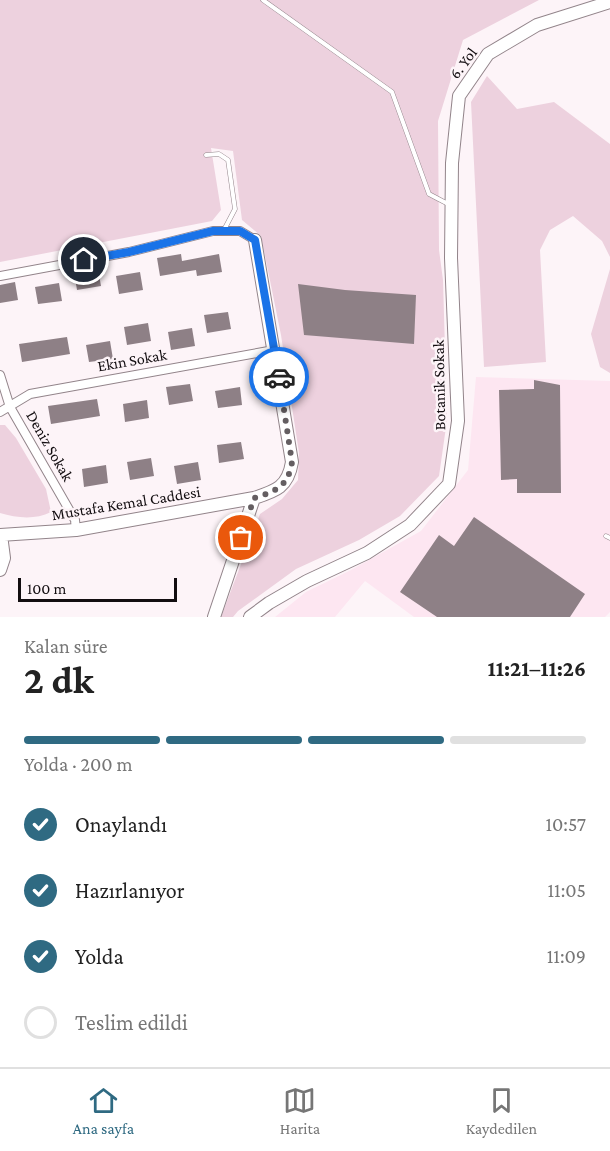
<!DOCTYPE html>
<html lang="tr">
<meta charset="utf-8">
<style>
:root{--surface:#fff;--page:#f2f2f2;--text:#222;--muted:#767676;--line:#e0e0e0;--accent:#2f6a82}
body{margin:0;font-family:"Crimson Pro",serif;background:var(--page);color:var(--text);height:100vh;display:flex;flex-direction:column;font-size:22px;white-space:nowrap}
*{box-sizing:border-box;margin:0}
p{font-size:20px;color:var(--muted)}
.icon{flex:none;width:33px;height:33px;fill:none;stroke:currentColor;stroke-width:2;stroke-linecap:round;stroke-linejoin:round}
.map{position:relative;height:617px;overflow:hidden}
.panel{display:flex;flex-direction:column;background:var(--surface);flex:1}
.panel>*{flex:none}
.scale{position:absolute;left:18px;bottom:15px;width:159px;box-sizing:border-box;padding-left:6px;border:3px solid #120d10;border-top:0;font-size:16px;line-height:21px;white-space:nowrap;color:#120d10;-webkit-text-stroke:4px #fdf4f8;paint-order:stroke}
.pin{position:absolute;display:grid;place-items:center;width:51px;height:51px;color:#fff;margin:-26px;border:3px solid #fff;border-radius:50%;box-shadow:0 2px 6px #0007}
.courier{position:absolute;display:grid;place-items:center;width:60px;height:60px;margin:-30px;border:4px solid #1a73e8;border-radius:50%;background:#fff;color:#222;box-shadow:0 2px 8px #0007}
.summary em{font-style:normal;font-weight:700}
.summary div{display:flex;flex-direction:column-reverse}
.summary{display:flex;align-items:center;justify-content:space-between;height:102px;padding:0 24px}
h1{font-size:39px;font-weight:700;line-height:45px}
.bar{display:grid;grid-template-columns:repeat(4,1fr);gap:9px 6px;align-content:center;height:72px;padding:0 24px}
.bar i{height:8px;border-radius:4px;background:var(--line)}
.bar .on{background:var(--accent)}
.bar p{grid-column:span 4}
ol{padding:0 24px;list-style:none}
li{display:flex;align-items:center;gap:18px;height:66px}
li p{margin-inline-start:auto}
li .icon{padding:6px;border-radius:50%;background:var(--accent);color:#fff;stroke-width:4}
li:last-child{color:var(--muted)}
li i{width:33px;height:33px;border:3px solid var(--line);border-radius:50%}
.dock{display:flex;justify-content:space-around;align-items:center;height:84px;border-top:2px solid var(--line);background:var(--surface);font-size:16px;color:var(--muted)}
.dock a{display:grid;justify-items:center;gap:3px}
.dock .on{color:var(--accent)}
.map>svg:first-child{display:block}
.built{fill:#fde6f1}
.green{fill:#edd1de}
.building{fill:#8e8086}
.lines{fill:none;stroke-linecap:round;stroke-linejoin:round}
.lane-casing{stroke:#92848a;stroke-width:5}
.street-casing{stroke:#92848a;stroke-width:10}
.secondary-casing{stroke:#92848a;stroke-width:14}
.lane{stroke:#fff;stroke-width:4}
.street{stroke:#fff;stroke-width:8}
.secondary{stroke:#fff;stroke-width:12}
.done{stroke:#645e61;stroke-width:6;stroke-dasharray:0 10.8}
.route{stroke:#1a73e8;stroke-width:8}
.labels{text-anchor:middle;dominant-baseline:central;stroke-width:5;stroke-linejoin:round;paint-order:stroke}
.street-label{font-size:16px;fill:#120d10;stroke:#fdf4f8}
</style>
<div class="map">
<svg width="610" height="617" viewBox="0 0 610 617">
<rect width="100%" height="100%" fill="#fdf4f8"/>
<path class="built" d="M476,377l134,4v231l-5,5h-191l-49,-36 -30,36h-60l31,-25 45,-22 70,-39 47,-61z"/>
<path class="green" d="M0,0h539l-76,40 -25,81 1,129 4,30 4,140 -8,56 -39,40 -41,24 -63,29 -58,42 -5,6h-12l39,-103 22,-15 16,-19 1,-27 -18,-118 -20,-99 -19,-16 -9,-69 -22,-3 10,62 -9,11 -212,41z
M487,76l30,33 37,-7 56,42v113l-8,-16 -29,-25 -23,14 -10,20 6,112 -62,5 -13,-265z
M610,269v104l-10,-6 -9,-33z
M0,425h5l11,13 30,51 5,23c-16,8 -34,6 -51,1z"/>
<path class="building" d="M181,254l1,7 37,-7 3,18 -25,4 -1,-6 -36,6 -3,-18z
M98,269l3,17 -24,4 -3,-18z
M140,272l3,18 -24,4 -3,-18z
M15,282l3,18 -18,3v-18z
M59,283l3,18 -24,3 -3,-17z
M298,284l47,6 71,5 -2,49 -110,-9z
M228,312l3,17 -24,4 -3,-18z
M148,323l3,18 -24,4 -3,-18z
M192,328l3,18 -24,4 -3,-18z
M67,337l3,17 -48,8 -3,-18z
M110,341l3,18 -24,3 -3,-17z
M534,380l26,5 1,108h-44v-14l-16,1 -2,-90 35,-1z
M190,384l3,17 -24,4 -3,-18z
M240,387l2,18 -24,3 -3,-17z
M97,399l3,17 -49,8 -3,-18z
M147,400l2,18 -24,4 -2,-18z
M241,442l3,17 -25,4 -2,-18z
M151,458l3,18 -24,4 -3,-18z
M198,462l3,18 -24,4 -3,-18z
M106,465l2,18 -24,4 -2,-18z
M474,517l111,77 -15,23h-133l-37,-25 39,-57 15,11z"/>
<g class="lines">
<g class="lane-casing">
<path id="lane" d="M263,0l129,92 37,102 21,11
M206,155l13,-1 9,6 7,49 -11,21
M606,536l4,2"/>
</g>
<g class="street-casing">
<path id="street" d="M0,276l129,-24 84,-21h27l15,9
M0,375l10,32 65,113 1,10
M0,412l30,-18 244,-44"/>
</g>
<g class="secondary-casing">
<path id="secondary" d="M0,535l76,-5 178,-32
M0,570l4,-12 -3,-23
M214,617l40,-119c22,-7 34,-11 38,-36l-37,-222
M250,617l19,-14 38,-22 60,-28 43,-28 39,-41 9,-63 -7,-163 1,-95 7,-67 29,-42 49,-29 73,-23"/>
</g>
<use href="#lane" class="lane"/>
<use href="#street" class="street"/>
<use href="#secondary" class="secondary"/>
</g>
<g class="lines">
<path class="done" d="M241,538l13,-40c22,-7 34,-11 38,-36l-13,-85"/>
<path class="route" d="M84,260l45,-8 84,-21h27l15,9 24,137"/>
</g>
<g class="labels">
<g class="street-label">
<text transform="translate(463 63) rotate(-53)">6. Yol</text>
<text transform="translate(132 360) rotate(-10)">Ekin Sokak</text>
<text transform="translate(439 385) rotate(-91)">Botanik Sokak</text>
<text transform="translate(50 446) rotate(60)">Deniz Sokak</text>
<text transform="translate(126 503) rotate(-9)">Mustafa Kemal Caddesi</text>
</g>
</g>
</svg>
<div class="scale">100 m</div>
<div class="pin" style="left:241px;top:538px;background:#ea580c"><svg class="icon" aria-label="bag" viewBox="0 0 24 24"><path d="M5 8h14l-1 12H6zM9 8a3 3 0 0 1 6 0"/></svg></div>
<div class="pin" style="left:84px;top:260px;background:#1f2937"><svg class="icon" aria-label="home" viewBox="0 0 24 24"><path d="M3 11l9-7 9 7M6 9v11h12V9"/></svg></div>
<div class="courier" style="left:279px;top:377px"><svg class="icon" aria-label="car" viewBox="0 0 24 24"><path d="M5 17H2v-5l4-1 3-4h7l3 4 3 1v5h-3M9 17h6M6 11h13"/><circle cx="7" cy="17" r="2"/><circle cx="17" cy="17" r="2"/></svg></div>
</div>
<section class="panel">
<div class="summary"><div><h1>2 dk</h1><p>Kalan süre</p></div><em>11:21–11:26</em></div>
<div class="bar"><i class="on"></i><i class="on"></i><i class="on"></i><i></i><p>Yolda · 200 m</p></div>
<ol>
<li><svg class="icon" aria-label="check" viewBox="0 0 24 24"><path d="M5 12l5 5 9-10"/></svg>Onaylandı<p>10:57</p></li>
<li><svg class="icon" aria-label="check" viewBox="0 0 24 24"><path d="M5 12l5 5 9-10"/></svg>Hazırlanıyor<p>11:05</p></li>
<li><svg class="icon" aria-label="check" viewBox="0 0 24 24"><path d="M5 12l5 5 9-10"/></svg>Yolda<p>11:09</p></li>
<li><i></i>Teslim edildi</li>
</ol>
</section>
<nav class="dock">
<a class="on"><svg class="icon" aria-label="home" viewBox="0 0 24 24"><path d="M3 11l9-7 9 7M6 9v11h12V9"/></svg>Ana sayfa</a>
<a><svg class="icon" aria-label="map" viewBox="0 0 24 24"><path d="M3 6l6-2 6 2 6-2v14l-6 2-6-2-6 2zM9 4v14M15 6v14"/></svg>Harita</a>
<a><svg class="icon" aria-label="saved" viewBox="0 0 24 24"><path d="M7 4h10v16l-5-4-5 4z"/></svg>Kaydedilen</a>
</nav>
